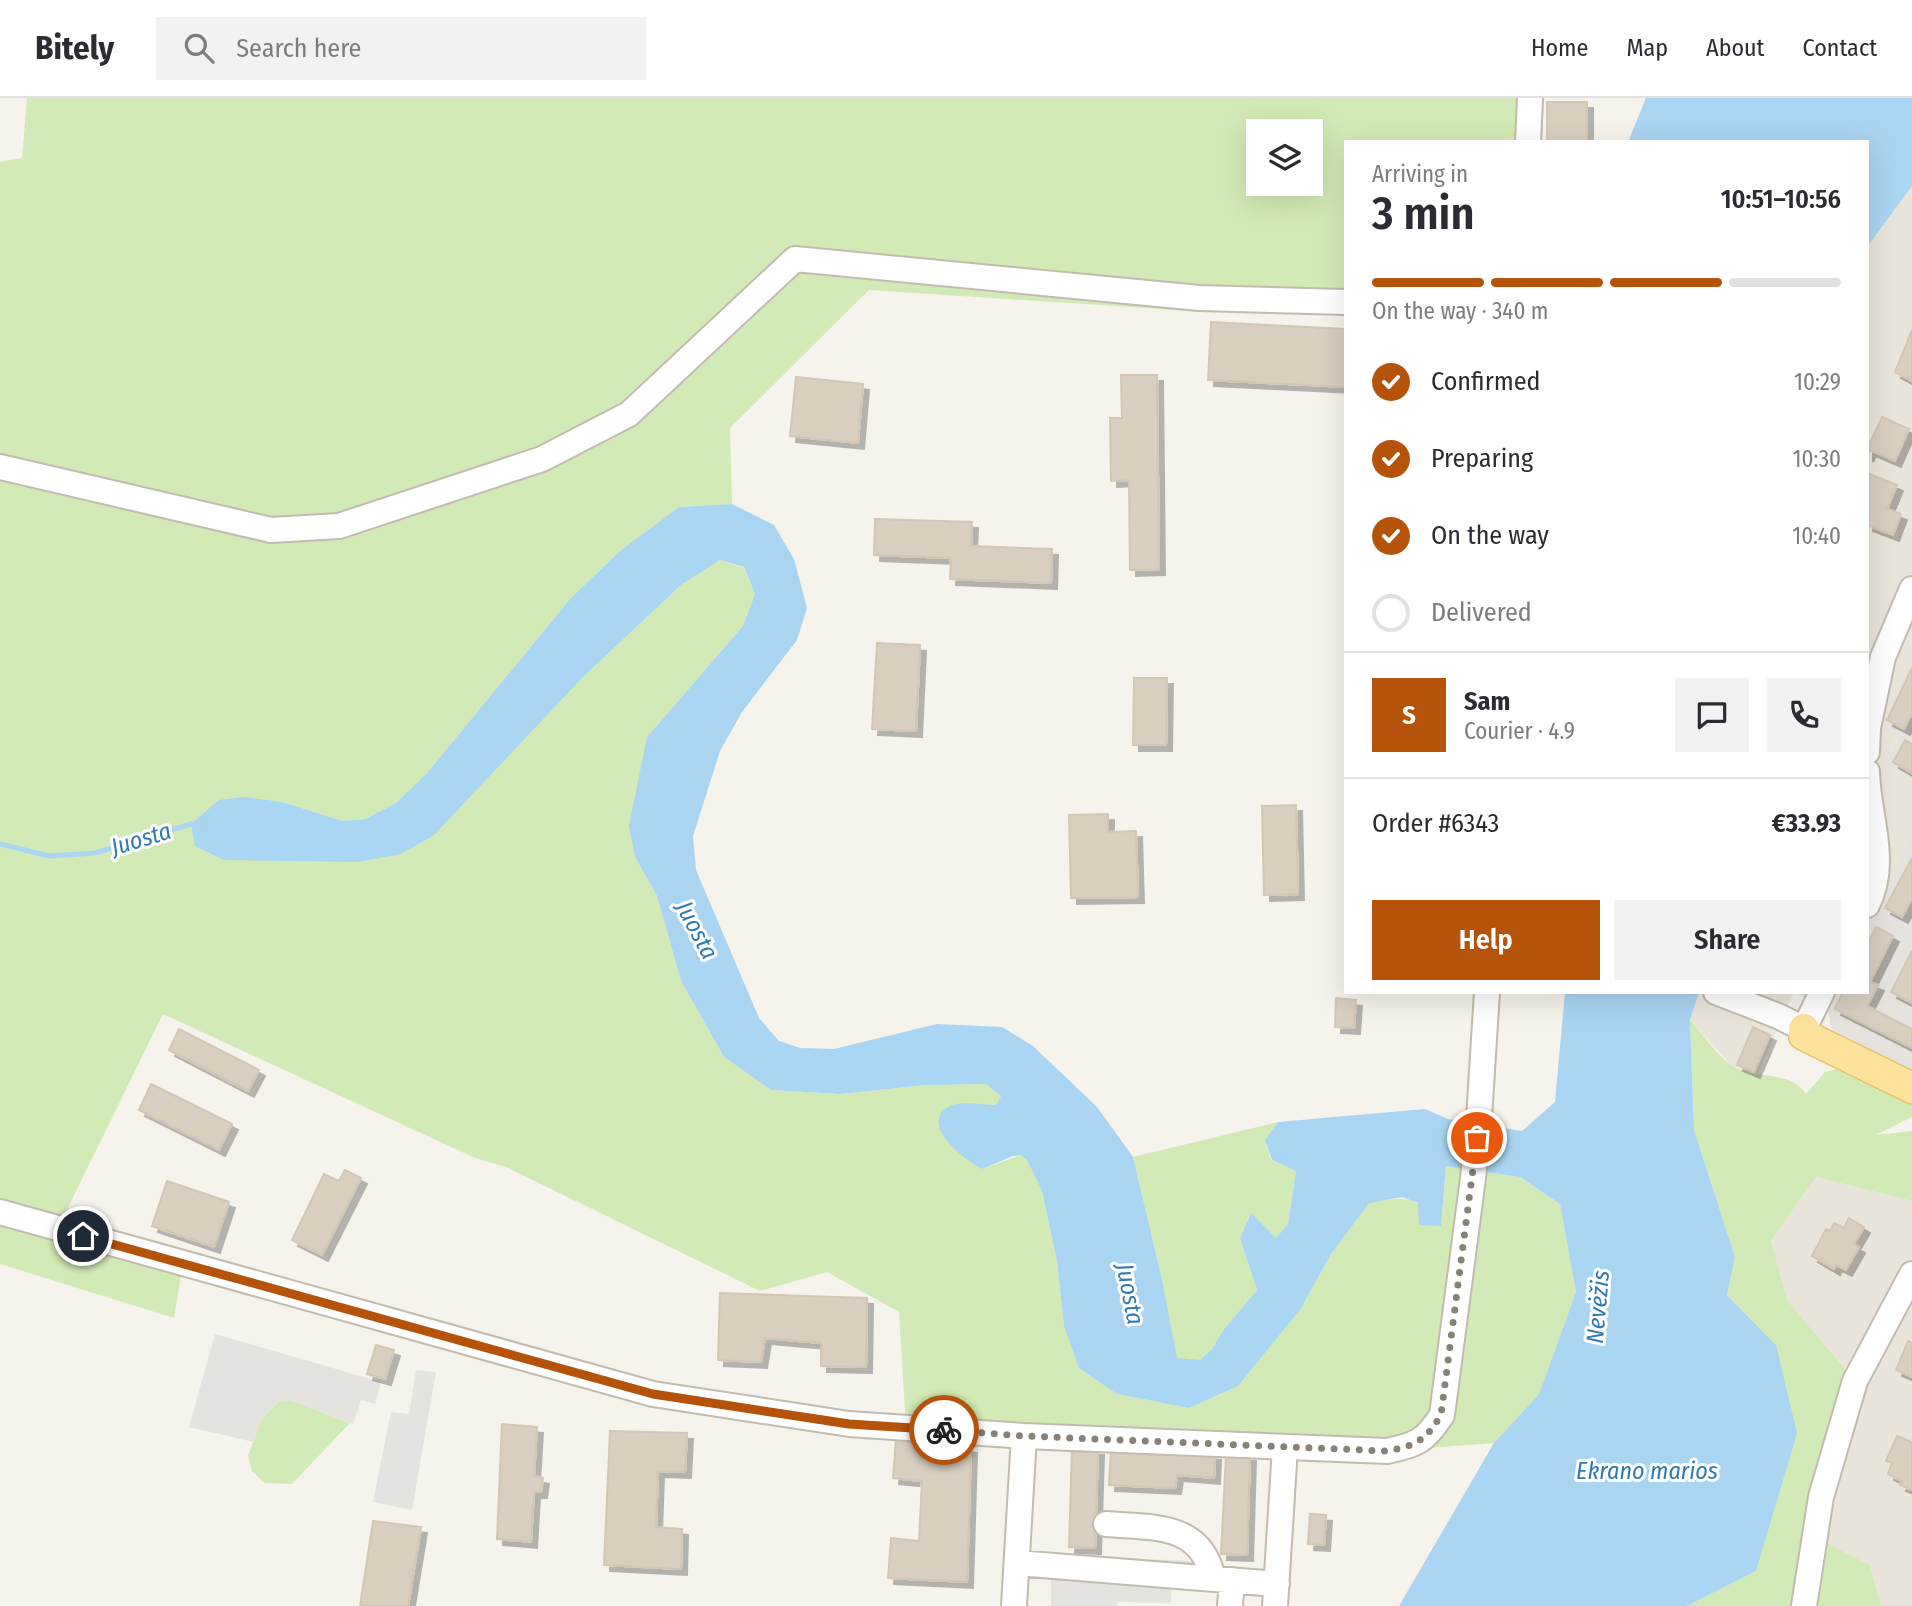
<!DOCTYPE html>
<meta charset="utf-8">
<style>
:root{--surface:#fff;--page:#f2f2f3;--text:#2b2b33;--muted:#7c7c81;--line:#e1e1e2;--accent:#b45309}
body{margin:0;font-family:"Fira Sans Condensed",sans-serif;background:var(--page);color:var(--text);height:100vh;display:flex;flex-direction:column;font-size:26px;white-space:nowrap}
*{box-sizing:border-box;margin:0}
p{font-size:23px;color:var(--muted)}
.icon{flex:none;width:38px;height:38px;fill:none;stroke:currentColor;stroke-width:2;stroke-linecap:round;stroke-linejoin:round}
.map{position:relative;flex:1;overflow:hidden}
.drawer{position:absolute;left:1344px;top:42px;width:525px;height:854px;display:flex;flex-direction:column;background:var(--surface);border-radius:0px;box-shadow:0 7px 28px #0002}
.drawer>*{flex:none}
.tools{position:absolute;left:1246px;top:21px;display:grid;gap:14px}
.tools a{display:grid;place-items:center;width:77px;height:77px;border-radius:0px;background:var(--surface);box-shadow:0 7px 28px #0002;font-size:35px}
.pin{position:absolute;display:grid;place-items:center;width:60px;height:60px;color:#fff;margin:-30px;border:4px solid #fff;border-radius:50%;box-shadow:0 2px 7px #0007}
.courier{position:absolute;display:grid;place-items:center;width:70px;height:70px;margin:-35px;border:5px solid #b45309;border-radius:50%;background:#fff;color:#222;box-shadow:0 2px 9px #0007}
.head em{font-style:normal;font-weight:600}
.head div{display:flex;flex-direction:column-reverse}
.head{display:flex;align-items:center;justify-content:space-between;height:119px;padding:0 28px}
h1{font-size:46px;font-weight:600;line-height:52px}
.bar{display:grid;grid-template-columns:repeat(4,1fr);gap:10px 7px;align-content:center;height:84px;padding:0 28px}
.bar i{height:9px;border-radius:5px;background:var(--line)}
.bar .active{background:var(--accent)}
.bar p{grid-column:span 4}
.line{display:flex;align-items:center;gap:18px;padding:0 28px;border-top:2px solid var(--line)}
.line div{flex:1}
.round{display:grid;place-items:center;flex:none;width:74px;height:74px;border-radius:0px;background:var(--page)}
ol{padding:0 28px;list-style:none}
li{display:flex;align-items:center;gap:21px;height:77px}
li p{margin-inline-start:auto}
li .icon{padding:7px;border-radius:50%;background:var(--accent);color:#fff;stroke-width:4}
li:last-child{color:var(--muted)}
li i{width:38px;height:38px;border:4px solid var(--line);border-radius:50%}
.action{display:flex;gap:14px;margin-top:auto;padding:14px 28px}
.action a{flex:1;height:80px;border-radius:0px;background:var(--accent);color:#fff;font-size:28px;font-weight:600;line-height:80px;text-align:center}
.action a+a{background:var(--page);color:var(--text)}
header{display:flex;align-items:center;gap:42px;box-sizing:border-box;height:98px;padding:0 35px;background:var(--surface);border-bottom:2px solid var(--line)}
header strong{font-size:33px}
nav{display:flex;gap:38px;margin-inline-start:auto;font-size:24px}
.search{width:490px;height:63px;background:var(--page);display:flex;align-items:center;gap:18px;box-sizing:border-box;padding:0 24px;border-radius:0px;color:var(--muted);font-size:26px}
.map>svg:first-child{display:block}
.residential{fill:#eae5da}
.industrial{fill:#e6e2dd}
.green{fill:#d2eab5;fill-rule:evenodd}
.parking{fill:#e5e3e0}
.water{fill:#a9d4f2}
.lines{fill:none;stroke-linecap:round;stroke-linejoin:round}
.stream{stroke:#a9d4f2;stroke-width:5}
.building{fill:#d8cfc1;stroke:#d3c7b4;stroke-width:2;filter:url(#shadow)}
.minor-casing{stroke:#c2bbae;stroke-width:28}
.major-casing{stroke:#e6c16a;stroke-width:33}
.minor{stroke:#fff;stroke-width:24}
.major{stroke:#ffe39c;stroke-width:30}
.done{stroke:#878178;stroke-width:7;stroke-dasharray:0 12.6}
.route{stroke:#b45309;stroke-width:9}
.labels{text-anchor:middle;dominant-baseline:central;stroke-width:6;stroke-linejoin:round;paint-order:stroke}
.water-label{font-size:24px;font-style:italic;fill:#2e7ab2;stroke:#fff}
</style>
<header>
<strong>Bitely</strong>
<div class="search"><svg class="icon" aria-label="search" viewBox="0 0 24 24"><circle cx="10" cy="10" r="6"/><path d="M15 15l6 6"/></svg>Search here</div>
<nav><a>Home</a><a>Map</a><a>About</a><a>Contact</a></nav>
</header>
<div class="map">
<svg width="1912" height="1508" viewBox="0 0 1912 1508">
<defs>
<filter id="shadow"><feDropShadow dx="6" dy="6" stdDeviation="0" flood-color="#0004"/></filter>
</defs>
<rect width="100%" height="100%" fill="#f6f3ec"/>
<path class="residential" d="M1912,88v469l-29,68 16,14 -13,27 26,16v52l-45,93v-678z
M1699,894h136l-8,16 -33,-16 -37,83 -26,-10 -41,-45z
M1816,1079l96,24v405h-31l-11,-41 -55,-28 40,-156 -68,-81 -16,-61z"/>
<path class="industrial" d="M1912,557v125l-26,-16 13,-27 -16,-14z
M1912,734v247l-56,-37 -24,-12 -5,-22 8,-16h32v-67z"/>
<path class="green" d="M27,0h1517l-2,44h-196v173l-171,-5 -306,-20 -139,138 2,76 -53,3 -58,43 -51,49 -143,174 -31,30 -31,16 -22,2 -61,-19 76,60 224,-184 99,-93 39,-25 24,8 11,26 -12,32 -96,111 -12,120 22,39 24,85 43,76 47,33 69,4 86,-9 60,-1 15,12 -5,9 -41,-1 27,65 39,-14 6,5 15,31 15,70 7,65 53,68 72,14 49,-22 62,-76 31,-56 38,-52c42,-6 43,-7 72,24l5,-60 74,11 40,27 16,88 -37,102 -45,49 -107,8 -481,-24 -7,-115 -72,-40 -67,19 -254,-124 -31,-9 -312,-144 -105,214 125,35 -9,55 -174,-54v-1102l22,-4zM1258,33h53v53h-53z
M1690,922c12,13 28,36 41,45 24,16 58,4 75,29l19,-22 26,-7 61,29v23l-36,18 36,-4v70l-96,-24 -45,63 16,60 68,81 -40,156 55,28 11,41h-194l69,-35 20,-226 -49,-50 8,-38 -41,-127z
M1278,1024l-13,18 6,20 25,11 -8,53 -12,14 -26,-24 -10,24 17,52 -33,39 -12,20 -12,12 -24,-3 -15,-83 -28,-118z
M290,1302l60,23 -58,61 -27,-1 -13,-12 -4,-15 13,-36 17,-18z"/>
<path class="parking" d="M215,1236l166,48 -6,22 -14,-4 -8,24 -63,-24 -12,2 -17,18 -8,22 -64,-15z
M416,1272l20,2 -24,138 -39,-8 18,-90 18,2z
M1051,1457l141,6 3,16 -23,-1 -1,27 -53,-1 -1,4h-66z"/>
<path class="water" d="M1646,0h266v88l-45,61v-105h-239z
M732,406l42,21 20,34 13,49 -10,32 -55,72 -22,39 -27,85 3,34 63,148 20,23 21,7 34,1 103,-25 65,3 31,19 64,61 36,50 28,118 16,83 23,2 12,-11 12,-20 33,-39 -17,-52 11,-25 25,25 12,-14 8,-53 -24,-11 -7,-20 13,-18 147,-13 23,10 74,12 33,-29 10,-110h134l-9,28 4,110 41,127 -8,38 49,50 21,88 -41,138 -69,35h-288l95,-163 45,-49 37,-102 -16,-88 -40,-27 -74,-11 -5,60 -22,-1 -1,-22 -16,-6 -33,6 -38,51 -31,56 -62,76 -49,22 -72,-14 -38,-26 -15,-42 -7,-65 -15,-70 -15,-31 -6,-5 -8,1 -31,13c-15,-8 -56,-38 -40,-57 4,-4 9,-7 14,-8 13,-2 27,1 40,1l5,-9 -15,-12 -60,1 -86,9 -69,-4 -47,-33 -43,-76 -24,-85 -22,-39 -6,-31 18,-89 96,-111 12,-32 -11,-27 -24,-7 -39,25 -99,93 -148,157 -33,19 -43,8 -134,-2 -29,-14 -4,-22 28,-24 25,-3 38,5 61,19 22,-2 31,-16 31,-30 143,-174 51,-49 58,-43z"/>
<g class="lines">
<path class="stream" d="M0,746l49,12 46,-3 96,-29 7,1"/>
</g>
<path class="building" d="M1547,4h40v40h-40z
M1211,224l135,7v58l-138,-7z
M1912,232v51l-17,-9z
M1121,277h36l2,194 -29,1 -1,-90 -18,1 -1,-63h12z
M796,279l67,7 -5,59 -68,-7z
M1882,319l27,12 -14,32 -25,-11 -3,6v-12l2,1z
M1867,375l30,12 -10,24 14,5 -8,21 -26,-10z
M875,421l97,3 -1,24 81,3 -1,34 -101,-4 1,-21 -77,-3z
M877,545l43,2 -4,86 -44,-2z
M1912,570v45l-8,16 -17,-9z
M1134,580h33l-1,67h-33z
M1905,642l7,4v29l-19,-11z
M1296,707l2,89 -34,1 -2,-89z
M1108,716v18l28,-1 2,66 -67,1 -2,-83z
M1912,760v40l-10,19 -17,-9z
M1876,829l17,9 -23,46 8,3 -11,21 45,23v19l-77,-39 8,-17h24v-47z
M1912,853v52l-21,-11z
M1336,900l20,2 -2,28 -19,-1z
M1753,929l17,8 -16,37 -17,-7z
M179,931l80,41 -11,21 -79,-41z
M151,986l81,40 -13,26 -80,-40z
M345,1072l16,8 -39,77 -30,-15 32,-66 15,7z
M167,1083l62,21 -15,45 -62,-21z
M1849,1120l15,9 -10,17 5,3 -13,23 -10,-5 -2,4 -22,-13 14,-27 4,2 4,-8 10,5z
M720,1195l147,5 -1,69 -45,-1v-23l-56,-5 -4,24 -43,-2z
M1908,1243l4,2v34l-16,-7z
M376,1247l18,5 -9,29 -18,-5z
M502,1326l35,3 -3,49 9,2 -2,14h-7l-3,50 -34,-3z
M610,1333l77,2 -2,39 -27,-1 -2,56 26,2 -1,40 -77,-4z
M1897,1338l15,6v48l-12,-5 2,-4 -14,-7 4,-11 -6,-2z
M896,1342l75,7 -4,135 -79,-4 3,-40 28,3 3,-60 -29,-3z
M1072,1350l26,1 -3,99 -26,-1z
M1111,1350l104,6 -1,24 -37,-3 -2,13 -66,-3z
M1226,1357h24l-3,100 -26,-1z
M1310,1416l16,1 -2,30 -16,-1z
M373,1423l48,6 -13,79h-48z"/>
<g class="lines">
<g class="minor-casing">
<path id="minor" d="M1528,44l2,-44
M0,369l271,63 68,-4 203,-67 87,-45 166,-155 404,39 147,4
M1867,654l1,-24 15,-71 29,-68
M1867,674c1,45 22,90 0,133
M1716,894l62,24 26,13 18,-37
M0,1114l653,182 196,30 175,12 363,15c30,-6 38,-10 55,-36l31,-237 6,-60 8,-126
M1106,1426c46,4 96,-2 107,55
M1017,1465l260,21
M1014,1508l10,-170
M1230,1508l2,-26
M1275,1508l10,-159
M1804,1508l17,-109 34,-116 57,-107"/>
</g>
<g class="major-casing">
<path id="major" d="M1804,931v6l108,53"/>
</g>
<use href="#minor" class="minor"/>
<use href="#major" class="major"/>
</g>
<g class="lines">
<path class="done" d="M944,1332l80,6 363,15c30,-6 38,-10 54,-36l36,-277"/>
<path class="route" d="M83,1138l570,158 196,30 95,6"/>
</g>
<g class="labels">
<g class="water-label">
<text transform="translate(141 741) rotate(-17)">Juosta</text>
<text transform="translate(697 832) rotate(62)">Juosta</text>
<text transform="translate(1130 1196) rotate(79)">Juosta</text>
<text transform="translate(1598 1209) rotate(-85)">Nevėžis</text>
<text x="1647" y="1373">Ekrano marios</text>
</g>
</g>
</svg>
<div class="tools">
<a><svg class="icon" aria-label="layers" viewBox="0 0 24 24"><path d="M12 4l9 5-9 5-9-5zM3 14l9 5 9-5"/></svg></a>
</div>
<div class="pin" style="left:1477px;top:1040px;background:#ea580c"><svg class="icon" aria-label="bag" viewBox="0 0 24 24"><path d="M5 8h14l-1 12H6zM9 8a3 3 0 0 1 6 0"/></svg></div>
<div class="pin" style="left:83px;top:1138px;background:#1f2937"><svg class="icon" aria-label="home" viewBox="0 0 24 24"><path d="M3 11l9-7 9 7M6 9v11h12V9"/></svg></div>
<div class="courier" style="left:944px;top:1332px"><svg class="icon" aria-label="bike" viewBox="0 0 24 24"><circle cx="6" cy="16" r="4"/><circle cx="18" cy="16" r="4"/><path d="M6 16l4-8h5l3 8M10 8l3 8H6M13 5h3"/></svg></div>
<section class="drawer">
<div class="head"><div><h1>3 min</h1><p>Arriving in</p></div><em>10:51–10:56</em></div>
<div class="bar"><i class="active"></i><i class="active"></i><i class="active"></i><i></i><p>On the way · 340 m</p></div>
<ol>
<li><svg class="icon" aria-label="check" viewBox="0 0 24 24"><path d="M5 12l5 5 9-10"/></svg>Confirmed<p>10:29</p></li>
<li><svg class="icon" aria-label="check" viewBox="0 0 24 24"><path d="M5 12l5 5 9-10"/></svg>Preparing<p>10:30</p></li>
<li><svg class="icon" aria-label="check" viewBox="0 0 24 24"><path d="M5 12l5 5 9-10"/></svg>On the way<p>10:40</p></li>
<li><i></i>Delivered</li>
</ol>
<div class="line" style="height:126px"><b class="round" style="background:var(--accent);color:#fff">S</b><div><b>Sam</b><p>Courier · 4.9</p></div><a class="round"><svg class="icon" aria-label="chat" viewBox="0 0 24 24"><path d="M4 5h16v11H9l-5 4z"/></svg></a><a class="round"><svg class="icon" aria-label="phone" viewBox="0 0 24 24"><path d="M5 4h4l2 5-3 2q2 4 5 5l2-3 5 2v4C11 20 4 13 5 4z"/></svg></a></div>
<div class="line" style="height:91px"><div>Order #6343</div><b>€33.93</b></div>
<div class="action"><a>Help</a><a>Share</a></div>
</section>
</div>
